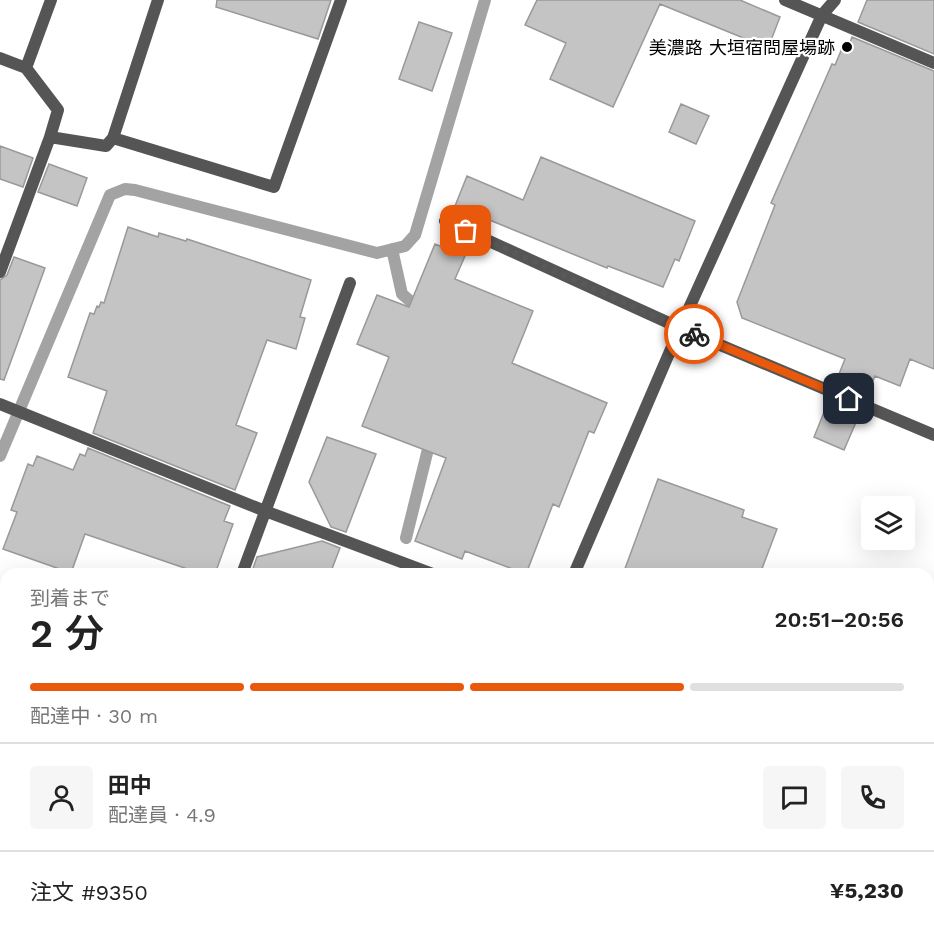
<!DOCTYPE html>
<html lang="ja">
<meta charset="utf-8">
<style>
:root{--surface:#fff;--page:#f6f6f6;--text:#222;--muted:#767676;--line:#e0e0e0;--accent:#ea580c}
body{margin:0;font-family:"Work Sans","Noto Sans JP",sans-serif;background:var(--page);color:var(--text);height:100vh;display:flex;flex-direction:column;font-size:22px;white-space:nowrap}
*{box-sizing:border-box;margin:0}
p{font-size:20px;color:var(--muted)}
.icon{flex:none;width:33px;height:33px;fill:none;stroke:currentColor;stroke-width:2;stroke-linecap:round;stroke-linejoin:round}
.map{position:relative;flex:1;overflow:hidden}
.side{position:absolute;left:0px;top:568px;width:934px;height:374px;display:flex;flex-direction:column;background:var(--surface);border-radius:18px 18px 0 0;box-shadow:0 6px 24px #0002}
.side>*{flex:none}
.fabs{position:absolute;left:861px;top:496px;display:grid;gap:12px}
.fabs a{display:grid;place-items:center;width:54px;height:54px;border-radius:6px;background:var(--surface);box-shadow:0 6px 24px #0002;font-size:30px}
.pin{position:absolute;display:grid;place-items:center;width:51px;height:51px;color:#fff;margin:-26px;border-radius:12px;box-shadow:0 3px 9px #0006}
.courier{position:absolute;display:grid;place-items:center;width:60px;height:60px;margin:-30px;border:4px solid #ea580c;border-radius:50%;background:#fff;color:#222;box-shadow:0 2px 8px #0007}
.head em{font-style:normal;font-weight:600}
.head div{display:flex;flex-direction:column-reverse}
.head{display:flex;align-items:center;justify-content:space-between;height:102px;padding:0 30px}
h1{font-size:39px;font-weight:600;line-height:45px}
.bar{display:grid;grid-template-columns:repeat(4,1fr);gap:9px 6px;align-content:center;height:72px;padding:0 30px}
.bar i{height:8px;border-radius:4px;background:var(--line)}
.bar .active{background:var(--accent)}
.bar p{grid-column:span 4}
.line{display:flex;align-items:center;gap:15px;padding:0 30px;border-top:2px solid var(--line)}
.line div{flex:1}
.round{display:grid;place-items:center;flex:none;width:63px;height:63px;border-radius:6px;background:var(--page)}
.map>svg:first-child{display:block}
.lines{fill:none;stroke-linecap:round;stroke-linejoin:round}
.stream{stroke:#a3a3a3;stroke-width:12}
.building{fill:#c4c4c4;stroke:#999;stroke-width:1.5}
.lane{stroke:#555;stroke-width:12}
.street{stroke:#555;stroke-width:12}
.secondary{stroke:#222;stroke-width:12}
.done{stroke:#595959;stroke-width:6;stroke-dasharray:0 10.8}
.route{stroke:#ea580c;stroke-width:8}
.poi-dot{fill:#000;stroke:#fff;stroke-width:2}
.labels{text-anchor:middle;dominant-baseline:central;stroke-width:4.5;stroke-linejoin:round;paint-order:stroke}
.poi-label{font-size:18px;fill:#000;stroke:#fff;text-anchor:end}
</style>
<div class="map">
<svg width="934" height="941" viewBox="0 0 934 941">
<rect width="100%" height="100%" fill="#fff"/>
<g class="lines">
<path class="stream" d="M392,249l10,45 21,18
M0,456l110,-261 15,-6 10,1 242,63 28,-7 10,-11 70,-235
M406,538l25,-101"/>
</g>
<path class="building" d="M217,0h114l-13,39 -102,-32z
M537,0h203l40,17 -12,31 -108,-44 -47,103 -63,-28 16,-36 -41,-18z
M867,0h67v54l-76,-32z
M419,22l33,11 -20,58 -33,-12z
M852,37l82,34v298l-24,-10 -10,27 -25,-10 -9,21 -31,-13 10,-25 -103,-41 -5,-16 38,-97 -4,-2 61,-139 3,1 8,-19 6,-1z
M681,104l28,12 -13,28 -27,-12z
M0,146l33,12 -10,29 -23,-8z
M541,157l154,64 -16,40 -4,-2 -12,28 -55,-21 -1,2 -152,-62 12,-30 56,24z
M49,164l38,14 -10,28 -39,-14z
M128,227l30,10 1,-4 27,8 1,-2 124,41 -11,37 5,1 -9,31 -29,-9 -31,85 21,8 -22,57 -142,-57 14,-42 -39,-14 22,-64 4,1 3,-8 2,1 2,-5 3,1z
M435,244l30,12 -10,23 78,32 -21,52 95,40 -13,30 -5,-2 -30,76 -6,-3 -27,70 -61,-23 -3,8 -47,-18 31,-83 -84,-32 27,-69 -32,-13 20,-49 32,12z
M14,257l31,11 -41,112 -4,-1v-99l7,-5z
M829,400l31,13 -16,37 -30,-13z
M327,437l49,17 -30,78 -15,-5 -22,-45z
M88,448l142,58 -6,15 9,3 -18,50h-13l-117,-40 -14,39 -68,-24 14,-37 -6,-2 17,-46 5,2 4,-10 36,14 7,-16 5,2z
M658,479l86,31 -2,7 35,12 -17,45h-137z
M322,541l18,7 -10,26h-79l6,-17z"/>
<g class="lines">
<path class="lane" d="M445,221l235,107"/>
<path class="street" d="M785,0l149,63
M0,58l26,10 32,42 -8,27 56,9 7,-8 161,49 67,-187
M26,68l25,-68
M113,138l45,-138
M0,272l50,-135
M680,328l254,107
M0,404l265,107 168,63
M242,574l108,-291
M574,574l106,-246 142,-313 13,-15
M928,740l6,2
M778,936l8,5
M107,941l1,-5
M410,941l2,-5"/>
<path class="secondary" d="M0,782l6,4
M204,936l6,5
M275,936l7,5"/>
</g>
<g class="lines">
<path class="done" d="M466,231l228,103"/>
<path class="route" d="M694,334l155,65"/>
</g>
<circle class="poi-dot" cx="847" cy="47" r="6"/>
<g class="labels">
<g class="poi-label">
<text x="835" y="47">美濃路 大垣宿問屋場跡</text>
</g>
</g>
</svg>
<div class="fabs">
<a><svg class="icon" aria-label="layers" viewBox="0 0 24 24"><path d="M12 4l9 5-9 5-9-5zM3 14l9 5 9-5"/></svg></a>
</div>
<div class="pin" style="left:466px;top:231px;background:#ea580c"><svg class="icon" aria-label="bag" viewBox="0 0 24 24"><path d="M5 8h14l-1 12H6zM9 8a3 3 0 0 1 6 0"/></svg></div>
<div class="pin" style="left:849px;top:399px;background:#1f2937"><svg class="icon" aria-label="home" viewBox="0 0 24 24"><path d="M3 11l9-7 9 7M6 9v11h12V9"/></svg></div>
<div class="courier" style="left:694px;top:334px"><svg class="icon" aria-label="bike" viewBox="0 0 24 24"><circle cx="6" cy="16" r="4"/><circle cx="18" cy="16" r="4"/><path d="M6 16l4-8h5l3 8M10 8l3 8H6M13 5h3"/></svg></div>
<section class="side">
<div class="head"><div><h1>2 分</h1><p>到着まで</p></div><em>20:51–20:56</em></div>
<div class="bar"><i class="active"></i><i class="active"></i><i class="active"></i><i></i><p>配達中 · 30 m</p></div>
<div class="line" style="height:108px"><a class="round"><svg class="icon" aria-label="person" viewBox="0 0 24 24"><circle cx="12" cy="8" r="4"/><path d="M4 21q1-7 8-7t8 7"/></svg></a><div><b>田中</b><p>配達員 · 4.9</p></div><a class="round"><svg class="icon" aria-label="chat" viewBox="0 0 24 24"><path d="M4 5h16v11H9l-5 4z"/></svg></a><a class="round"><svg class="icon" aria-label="phone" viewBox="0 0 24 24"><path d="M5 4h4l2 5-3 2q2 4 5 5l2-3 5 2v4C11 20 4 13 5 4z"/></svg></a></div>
<div class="line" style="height:78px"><div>注文 #9350</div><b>¥5,230</b></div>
</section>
</div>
